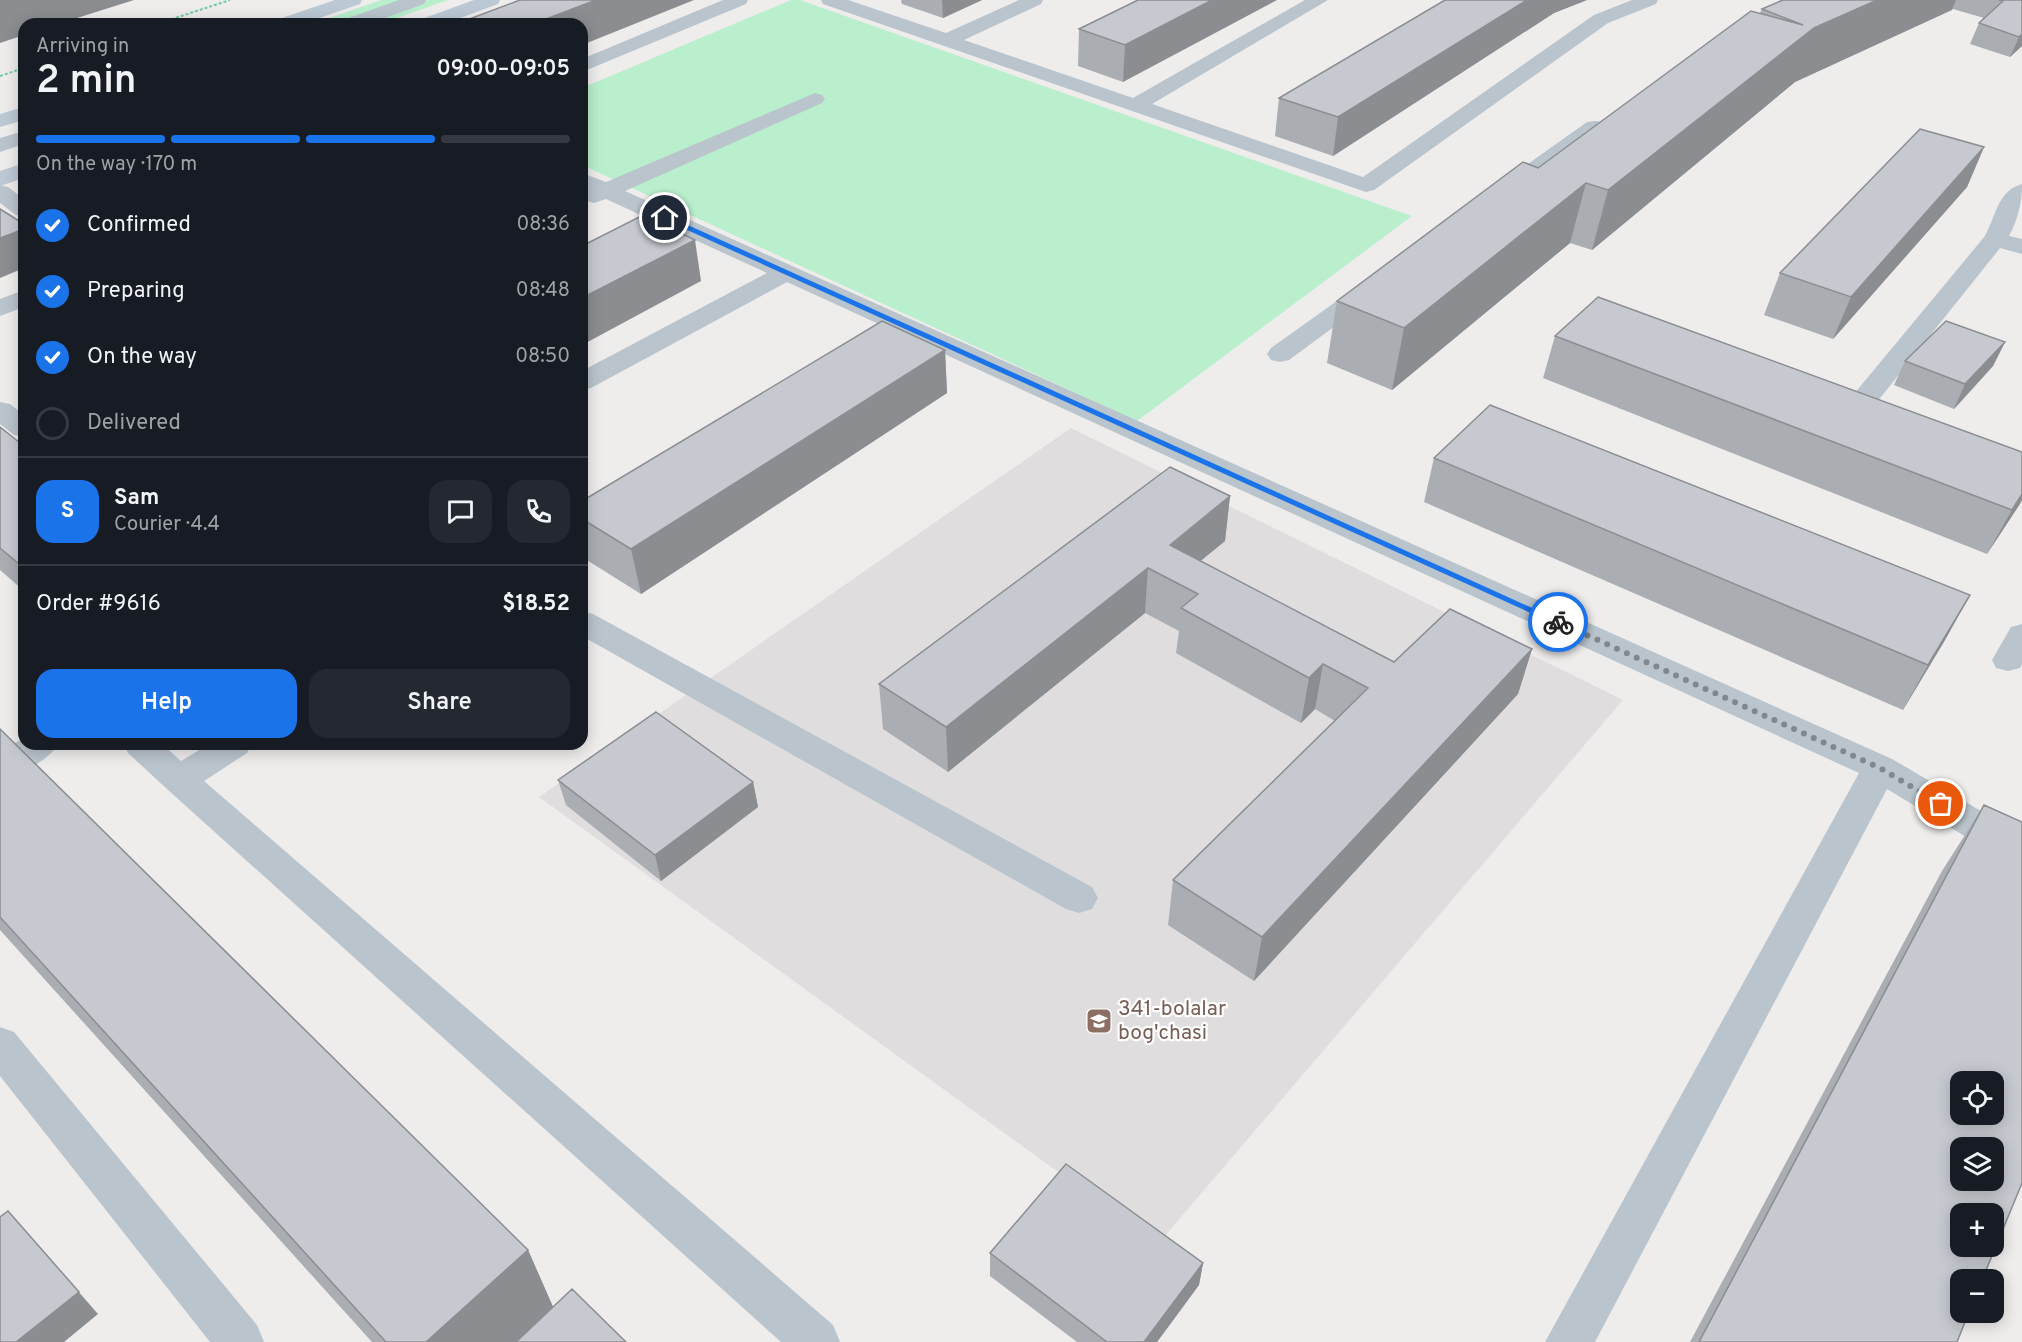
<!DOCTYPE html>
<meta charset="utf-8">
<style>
:root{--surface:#171b24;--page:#242831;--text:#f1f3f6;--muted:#9ea1a6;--line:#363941;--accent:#1a73e8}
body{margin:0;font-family:Overpass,sans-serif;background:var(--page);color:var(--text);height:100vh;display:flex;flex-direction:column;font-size:22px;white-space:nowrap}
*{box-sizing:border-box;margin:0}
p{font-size:20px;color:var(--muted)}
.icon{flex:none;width:33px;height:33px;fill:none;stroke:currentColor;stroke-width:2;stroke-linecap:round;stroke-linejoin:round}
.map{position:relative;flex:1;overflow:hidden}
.side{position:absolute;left:18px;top:18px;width:570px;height:732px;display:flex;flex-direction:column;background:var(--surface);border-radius:18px;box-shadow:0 3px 15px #0003}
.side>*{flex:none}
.fabs{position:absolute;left:1950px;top:1071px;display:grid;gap:12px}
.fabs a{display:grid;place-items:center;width:54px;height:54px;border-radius:12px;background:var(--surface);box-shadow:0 3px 15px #0003;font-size:30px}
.pin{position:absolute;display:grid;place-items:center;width:51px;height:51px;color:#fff;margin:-26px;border:3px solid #fff;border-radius:50%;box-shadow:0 2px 6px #0007}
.courier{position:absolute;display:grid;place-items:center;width:60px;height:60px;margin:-30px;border:4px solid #1a73e8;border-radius:50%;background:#fff;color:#222;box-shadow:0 2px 8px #0007}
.overview em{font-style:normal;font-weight:600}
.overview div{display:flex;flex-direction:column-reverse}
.overview{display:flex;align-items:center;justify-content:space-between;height:102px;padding:0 18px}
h1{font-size:39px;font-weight:600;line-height:45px}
.bar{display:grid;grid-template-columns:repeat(4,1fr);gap:9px 6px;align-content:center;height:72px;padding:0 18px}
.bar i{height:8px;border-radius:4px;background:var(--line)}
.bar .selected{background:var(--accent)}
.bar p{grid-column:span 4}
.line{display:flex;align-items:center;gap:15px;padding:0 18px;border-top:2px solid var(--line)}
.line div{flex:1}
.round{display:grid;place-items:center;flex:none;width:63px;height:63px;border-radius:18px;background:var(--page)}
ol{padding:0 18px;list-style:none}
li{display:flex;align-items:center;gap:18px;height:66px}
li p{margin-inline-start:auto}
li .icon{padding:6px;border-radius:50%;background:var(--accent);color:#fff;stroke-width:4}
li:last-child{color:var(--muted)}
li i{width:33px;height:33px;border:3px solid var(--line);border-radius:50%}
.button{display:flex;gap:12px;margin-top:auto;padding:12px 18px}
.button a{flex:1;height:69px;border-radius:18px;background:var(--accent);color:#fff;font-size:24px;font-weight:600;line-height:69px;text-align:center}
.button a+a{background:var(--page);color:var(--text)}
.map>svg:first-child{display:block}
.education{fill:#e0ddde}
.green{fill:#b9efcd}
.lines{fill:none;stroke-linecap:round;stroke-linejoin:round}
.path{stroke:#71cd9e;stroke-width:2;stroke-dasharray:3 2;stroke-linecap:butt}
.lane{fill:#bac4cc;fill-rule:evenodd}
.street{fill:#bac4cc;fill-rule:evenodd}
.secondary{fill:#bcc8d4;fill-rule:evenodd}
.wall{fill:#aaadb2}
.shaded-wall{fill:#8b8d91}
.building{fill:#c6c9cf;stroke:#8b8d91;stroke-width:1.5;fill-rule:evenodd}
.route{fill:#1a73e8}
.done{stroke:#80878d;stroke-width:6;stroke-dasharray:0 10.8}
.labels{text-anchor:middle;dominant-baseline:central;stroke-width:4.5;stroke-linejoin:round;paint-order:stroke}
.near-education-label{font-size:21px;fill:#785e54;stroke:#fff;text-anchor:start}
</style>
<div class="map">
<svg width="2022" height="1342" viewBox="0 0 2022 1342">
<rect width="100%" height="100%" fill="#efecec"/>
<path class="education" d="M1071,428l552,272 -465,544 -619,-447z"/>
<path class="green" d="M381,0h67l-68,24h-68z
M791,0h9l612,216 -275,205 -555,-256v-77z"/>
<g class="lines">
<path class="path" d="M157,24l73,-24
M0,76l24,-8"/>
<path class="lane" d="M723,0h25l-2,4 -164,68v-13z
M821,0h27l98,33 73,-33h24l-2,4 -77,36 169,58 172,-98h23l-176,104 211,73 231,-162 38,-15h26l-2,4 -48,19 -234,167 -8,2 -543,-188z
M815,93l7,2 3,4 -3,4 -197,88 1267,568 130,76v32l-13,-4 -122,-74 -292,553h-50l314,-569 -1072,-491 -196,106 -9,2v-19l185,-98 -161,-74 -12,4 -8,-2 -3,-5 4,-5 -5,-3v-15l24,9z
M1595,121l8,1 3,5 -3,5 -93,66h-16l-3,-5 3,-5 93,-66z
M2022,184c0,19 -4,35 -13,52l13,3v15l-22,-6 -131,164 -10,2 -10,-2 -4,-6 4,-6 136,-164c10,-18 13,-46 37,-52z
M0,185l8,2 16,12v18l-8,-2 -16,-12z
M1371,281l9,2 3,5 -3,5 -91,67 -9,2 -9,-2 -4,-6 4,-6 91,-65z
M24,290v17l-24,9v-17z
M0,402l10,2 14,11v22l-10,-2 -14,-11z
M582,611l11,3 499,273 6,11 -6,11 -13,4 -13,-4 -484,-273z
M2022,624v40l-2,4 -12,3 -12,-3 -4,-8 19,-33z
M24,738v6h34c-10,18 -39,30 -58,36v-29z
M123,744h39l19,17 28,-17h43l-5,9 -43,28 629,544 7,17h-59l-614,-553 -39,-36z
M0,1027l14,5 243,293 7,17h-54l-210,-266z"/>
<path class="street" d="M399,0h27l-2,4 -56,20h-28l3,-4z
M24,131v13l-24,8v-14z"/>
<path class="secondary" d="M335,0h27l-2,4 -58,20h-29l3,-4z
M474,0h26l-2,4 -54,20h-28l3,-4z
M24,107v13l-24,7v-13z
M24,163v15l-24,8v-15z"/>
</g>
<path class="wall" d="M901,0h81l-39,18 -41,-14z
M1138,0l-15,82 -45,-16 1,-37z
M1445,0h142l-33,13 -221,143 -58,-20 4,-38z
M1783,0h239v46l-12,11 -40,-13 9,-21 5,-5 -31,-9 -158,73 -203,168 -22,-7 -178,147 -65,-27 10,-62 201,-133 222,-155 2,-4z
M1984,147l-17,40 -134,152 -69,-24 16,-42z
M1555,336l467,116v48l-35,54 -444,-176z
M2005,342l-12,24 -39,43 -60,-24 11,-24z
M945,350l2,43 -306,201 -59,-37v-56z
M0,427l24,19v145l-24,-21z
M1434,458l536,137 -25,45 -42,70 -479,-208z
M1230,496l-5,45 -25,20 194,101 138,-13 -14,45 -264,287 -86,-56 5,-45 162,-159 -20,-12 -14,14 -125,-70 3,-22 -34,-18 -197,159 -65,-43 -4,-45z
M0,729l528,521 25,57 73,35h-254l-372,-412z
M558,780l195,2 5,25 -97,74 -95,-76z
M1984,805l-27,537h-267l252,-471z
M990,1253l213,10 -4,22 -42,57h-80l-87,-66z"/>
<path class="shaded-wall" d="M0,0h134l-76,24h-34v11l-24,8z
M596,0h98l-112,45v-21h-49z
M942,0h40l-39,18z
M1212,0h65l-154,82 2,-37z
M1527,0h60l-33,13 -221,143 5,-39z
M1877,0h79l-4,10 -157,72 -203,168 16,-60 206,-162z
M2022,34v12l-12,11 9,-20z
M1984,147l-17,40 -134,152 18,-42z
M1586,183l-16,60 -178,147 12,-62z
M24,229v39l-24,10v-40z
M695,240l6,41 -119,64v-47z
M2005,342l-12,24 -39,43 11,-25z
M945,350l2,43 -306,201 -10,-45z
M2022,494v6l-2,4 -33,50 25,-44z
M1230,496l-5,45 -50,41 -5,-37z
M1148,568l-3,45 -197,159 -2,-45z
M1970,595l-25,45 -42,70 25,-45z
M1532,649l-14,45 -264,287 8,-44z
M1323,664l-8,45 -14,14 8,-45z
M753,782l5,25 -97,74 -6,-26z
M8,1211l90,103 -34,28h-48z
M528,1250l26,59 -36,33h-92z
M1203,1263l-4,22 -42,57h-13z"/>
<path class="building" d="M520,0h76l-63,24h-77z
M1138,0h74l-87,45 -46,-16z
M1445,0h82l-189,117 -59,-19z
M1783,0h94l-63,28 -206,162 -22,-7 -182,145 -67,-27 186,-139 15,6 213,-157 52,14 -41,-16z
M1999,0h23v34l-3,3 -40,-14 24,-22z
M1920,129l64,18 -133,150 -71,-24z
M0,209l24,15v5l-24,9z
M643,215l52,25 -113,58v-52z
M1598,297l424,155v42l-10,16 -457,-174z
M882,321l63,29 -314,199 -49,-30v-18z
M1946,321l59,21 -40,42 -60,-23z
M1490,405l480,190 -42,70 -494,-207z
M0,427l24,19v122l-24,-20z
M1170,467l60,29 -60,49 224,117 56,-53 82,40 -270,288 -89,-57 195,-192 -45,-24 -14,14 -128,-70 17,-14 -50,-26 -202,159 -67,-43z
M656,712l97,70 -98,73 -97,-75z
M0,729l528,521 -102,92h-40l-386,-425z
M1984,805l38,17v361l-40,97h-22v32h9l-12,30h-258zM1960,1082h34v32h-34zM1960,1148h34v32h-34zM1960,1214h34v32h-34z
M1066,1164l137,99 -59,79h-37l-117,-89z
M8,1211l71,81 -63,50h-16v-125z
M572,1289l54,53h-110z"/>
<path class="route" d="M663,216h5l895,406 -8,2 -892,-405z"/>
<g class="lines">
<path class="done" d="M1558,622l322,146 61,36"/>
</g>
<defs>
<g id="school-square" transform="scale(1.35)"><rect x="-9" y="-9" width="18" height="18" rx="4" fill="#8d6e63" stroke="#fff"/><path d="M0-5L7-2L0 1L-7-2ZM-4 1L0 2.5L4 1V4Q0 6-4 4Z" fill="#fff"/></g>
</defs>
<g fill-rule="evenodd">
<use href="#school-square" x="1099" y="1021"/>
</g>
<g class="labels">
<g class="near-education-label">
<text x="1118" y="1009">341-bolalar<tspan x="1118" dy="24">bog'chasi</tspan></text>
</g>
</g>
</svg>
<div class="fabs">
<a><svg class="icon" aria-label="locate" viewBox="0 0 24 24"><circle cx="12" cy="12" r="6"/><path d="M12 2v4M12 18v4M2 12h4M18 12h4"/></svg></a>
<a><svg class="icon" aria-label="layers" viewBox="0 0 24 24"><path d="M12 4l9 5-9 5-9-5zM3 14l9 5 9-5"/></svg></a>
<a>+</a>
<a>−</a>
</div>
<div class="pin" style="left:1941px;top:804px;background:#ea580c"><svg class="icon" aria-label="bag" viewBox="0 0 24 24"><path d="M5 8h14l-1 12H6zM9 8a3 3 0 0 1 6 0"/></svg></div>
<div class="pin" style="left:665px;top:218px;background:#1f2937"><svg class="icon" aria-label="home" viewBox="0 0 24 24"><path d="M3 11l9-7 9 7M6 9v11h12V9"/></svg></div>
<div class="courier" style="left:1558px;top:622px"><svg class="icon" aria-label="bike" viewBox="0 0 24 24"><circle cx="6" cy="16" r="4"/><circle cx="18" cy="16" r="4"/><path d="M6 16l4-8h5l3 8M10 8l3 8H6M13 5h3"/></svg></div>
<section class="side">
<div class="overview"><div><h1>2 min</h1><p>Arriving in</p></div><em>09:00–09:05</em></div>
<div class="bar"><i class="selected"></i><i class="selected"></i><i class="selected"></i><i></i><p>On the way · 170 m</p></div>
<ol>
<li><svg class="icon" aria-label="check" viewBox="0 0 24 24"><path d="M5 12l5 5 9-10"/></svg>Confirmed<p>08:36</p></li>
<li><svg class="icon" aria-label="check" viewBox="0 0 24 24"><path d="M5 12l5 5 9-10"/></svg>Preparing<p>08:48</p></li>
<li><svg class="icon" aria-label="check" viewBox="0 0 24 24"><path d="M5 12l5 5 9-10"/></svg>On the way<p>08:50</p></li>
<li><i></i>Delivered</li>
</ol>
<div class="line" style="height:108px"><b class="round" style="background:var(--accent);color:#fff">S</b><div><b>Sam</b><p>Courier · 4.4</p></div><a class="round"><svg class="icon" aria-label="chat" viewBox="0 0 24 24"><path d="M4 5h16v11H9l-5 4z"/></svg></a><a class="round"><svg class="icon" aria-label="phone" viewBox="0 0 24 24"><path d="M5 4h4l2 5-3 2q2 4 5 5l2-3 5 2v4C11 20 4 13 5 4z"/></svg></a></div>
<div class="line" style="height:78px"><div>Order #9616</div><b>$18.52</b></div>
<div class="button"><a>Help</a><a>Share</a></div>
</section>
</div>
